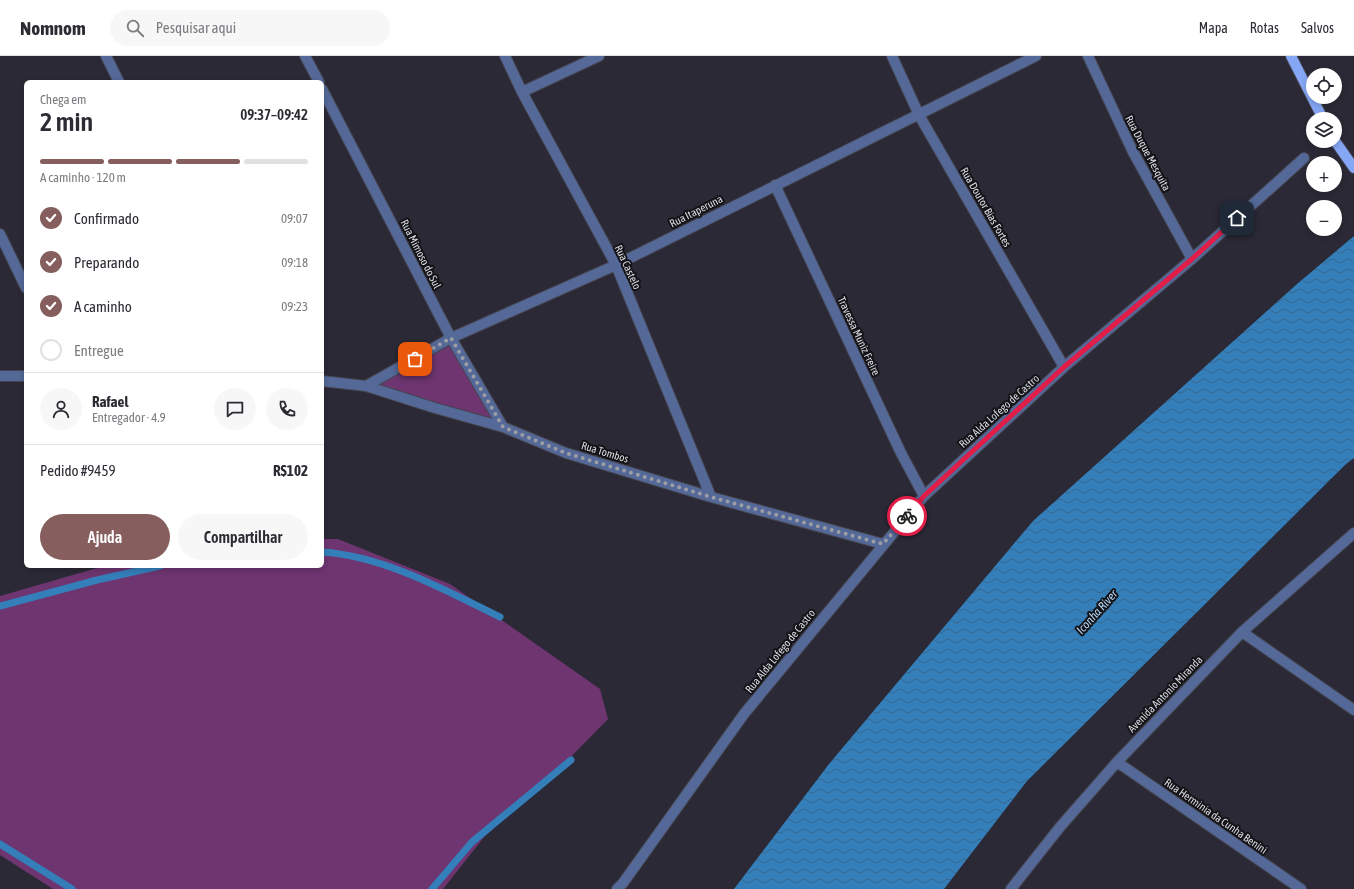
<!DOCTYPE html>
<html lang="pt">
<meta charset="utf-8">
<style>
:root{--surface:#fff;--page:#f7f7f7;--text:#2b2b33;--muted:#7c7c81;--line:#e1e1e2;--accent:#865e5e}
body{margin:0;font-family:"Asap Condensed",sans-serif;background:var(--page);color:var(--text);height:100vh;display:flex;flex-direction:column;font-size:15px;white-space:nowrap}
*{box-sizing:border-box;margin:0}
p{font-size:13px;color:var(--muted)}
.icon{flex:none;width:22px;height:22px;fill:none;stroke:currentColor;stroke-width:2;stroke-linecap:round;stroke-linejoin:round}
.map{position:relative;flex:1;overflow:hidden}
.panel{position:absolute;left:24px;top:24px;width:300px;height:488px;display:flex;flex-direction:column;background:var(--surface);border-radius:6px;box-shadow:0 2px 6px #0003}
.panel>*{flex:none}
.controls{position:absolute;left:1306px;top:12px;display:grid;gap:8px}
.controls a{display:grid;place-items:center;width:36px;height:36px;border-radius:50%;background:var(--surface);box-shadow:0 2px 6px #0003;font-size:20px}
.pin{position:absolute;display:grid;place-items:center;width:34px;height:34px;color:#fff;margin:-17px;border-radius:8px;box-shadow:0 2px 6px #0006}
.courier{position:absolute;display:grid;place-items:center;width:40px;height:40px;margin:-20px;border:3px solid #e11d48;border-radius:50%;background:#fff;color:#222;box-shadow:0 1px 5px #0007}
.head em{font-style:normal;font-weight:600}
.head div{display:flex;flex-direction:column-reverse}
.head{display:flex;align-items:center;justify-content:space-between;height:68px;padding:0 16px}
h1{font-size:26px;font-weight:600;line-height:30px}
.bar{display:grid;grid-template-columns:repeat(4,1fr);gap:6px 4px;align-content:center;height:48px;padding:0 16px}
.bar i{height:5px;border-radius:3px;background:var(--line)}
.bar .current{background:var(--accent)}
.bar p{grid-column:span 4}
.line{display:flex;align-items:center;gap:10px;padding:0 16px;border-top:1px solid var(--line)}
.line div{flex:1}
.round{display:grid;place-items:center;flex:none;width:42px;height:42px;border-radius:21px;background:var(--page)}
ol{padding:0 16px;list-style:none}
li{display:flex;align-items:center;gap:12px;height:44px}
li p{margin-inline-start:auto}
li .icon{padding:4px;border-radius:50%;background:var(--accent);color:#fff;stroke-width:4}
li:last-child{color:var(--muted)}
li i{width:22px;height:22px;border:2px solid var(--line);border-radius:50%}
.cta{display:flex;gap:8px;margin-top:auto;padding:8px 16px}
.cta a{flex:1;height:46px;border-radius:24px;background:var(--accent);color:#fff;font-size:16px;font-weight:600;line-height:46px;text-align:center}
.cta a+a{background:var(--page);color:var(--text)}
header{display:flex;align-items:center;gap:24px;box-sizing:border-box;height:56px;padding:0 20px;background:var(--surface);border-bottom:1px solid var(--line)}
header strong{font-size:19px}
nav{display:flex;gap:22px;margin-inline-start:auto;font-size:14px}
.search{width:280px;height:36px;background:var(--page);display:flex;align-items:center;gap:10px;box-sizing:border-box;padding:0 14px;border-radius:22px;color:var(--muted);font-size:15px}
.map>svg:first-child{display:block}
.green{fill:#6e3570}
.water{fill:url(#water-waves)}
.lines{fill:none;stroke-linecap:round;stroke-linejoin:round}
.stream{stroke:#347fba;stroke-width:7}
.minor-casing{stroke:#464551;stroke-width:12}
.major-casing{stroke:#464551;stroke-width:12}
.minor{stroke:#546998;stroke-width:10}
.major{stroke:#85a7f5;stroke-width:10}
.done{stroke:#9d9da6;stroke-width:4;stroke-dasharray:0 7.2}
.route{stroke:#e11d48;stroke-width:5}
.labels{text-anchor:middle;dominant-baseline:central;stroke-width:4;stroke-linejoin:round;paint-order:stroke}
.street-label{font-size:11px;fill:#dbdbe3;stroke:#131318}
.water-label{font-size:12px;font-style:italic;fill:#b6dafa;stroke:#131318}
</style>
<header>
<strong>Nomnom</strong>
<div class="search"><svg class="icon" aria-label="search" viewBox="0 0 24 24"><circle cx="10" cy="10" r="6"/><path d="M15 15l6 6"/></svg>Pesquisar aqui</div>
<nav><a>Mapa</a><a>Rotas</a><a>Salvos</a></nav>
</header>
<div class="map">
<svg width="1354" height="833" viewBox="0 0 1354 833">
<defs>
<pattern id="water-waves" width="16" height="10" patternUnits="userSpaceOnUse"><rect width="16" height="10" fill="#347fba"/><path d="M0 5q4-4 8 0t8 0" fill="none" stroke="#3a678b"/></pattern>
</defs>
<rect width="100%" height="100%" fill="#2a2935"/>
<path class="green" d="M451,282l52,89 -137,-41z
M322,483h16l112,45 150,105 8,30 -51,52 -72,65 -42,53h-390l-53,-34v-259l104,-30h218z"/>
<path class="water" d="M1354,180v222l-8,6 -319,317 -83,108h-210l95,-125 204,-243 264,-237z"/>
<g class="lines">
<path class="stream" d="M322,496c62,4 123,38 178,65
M0,550l97,-26 63,-14
M0,788l72,45
M432,833l40,-47 99,-82"/>
<g class="minor-casing">
<path id="minor" d="M106,0l13,26
M305,0l14,26
M505,0l17,36 94,173 95,232
M892,0l27,59 145,252
M1088,0l44,94 60,109
M322,33l129,249 52,89
M522,36l77,-36
M775,129l126,268 23,43
M0,178l26,54
M0,320h26
M322,325l44,5 69,22 68,19 63,26 145,44 172,47
M366,330l85,-48 165,-73 420,-209
M1242,576l112,78
M1117,706l184,127
M617,833l6,-6 121,-169 180,-218 140,-129 128,-108 112,-101
M1011,833l49,-62 57,-65 125,-130 112,-99"/>
</g>
<g class="major-casing">
<path id="major" d="M1291,0l32,63
M1335,85l19,27"/>
</g>
<use href="#minor" class="minor"/>
<use href="#major" class="major"/>
</g>
<g class="lines">
<path class="done" d="M415,303l36,-21 52,89 63,26 145,44 172,47 24,-28"/>
<path class="route" d="M907,460l17,-20 140,-129 128,-108 45,-41"/>
</g>
<g class="labels">
<g class="street-label">
<text transform="translate(1148 97) rotate(62)">Rua Duque Mesquita</text>
<text transform="translate(986 151) rotate(60)">Rua Doutor Bias Fortes</text>
<text transform="translate(696 155) rotate(-27)">Rua Itaperuna</text>
<text transform="translate(421 198) rotate(63)">Rua Mimoso do Sul</text>
<text transform="translate(628 211) rotate(65)">Rua Castelo</text>
<text transform="translate(859 280) rotate(65)">Travessa Muniz Freire</text>
<text transform="translate(999 355) rotate(-42)">Rua Alda Lofego de Castro</text>
<text transform="translate(605 396) rotate(17)">Rua Tombos</text>
<text transform="translate(780 595) rotate(-51)">Rua Alda Lofego de Castro</text>
<text transform="translate(1165 638) rotate(-46)">Avenida Antonio Miranda</text>
<text transform="translate(1216 760) rotate(35)">Rua Herminia da Cunha Benini</text>
</g>
<g class="water-label">
<text transform="translate(1097 556) rotate(-48)">Iconha River</text>
</g>
</g>
</svg>
<div class="controls">
<a><svg class="icon" aria-label="locate" viewBox="0 0 24 24"><circle cx="12" cy="12" r="6"/><path d="M12 2v4M12 18v4M2 12h4M18 12h4"/></svg></a>
<a><svg class="icon" aria-label="layers" viewBox="0 0 24 24"><path d="M12 4l9 5-9 5-9-5zM3 14l9 5 9-5"/></svg></a>
<a>+</a>
<a>−</a>
</div>
<div class="pin" style="left:415px;top:303px;background:#ea580c"><svg class="icon" aria-label="bag" viewBox="0 0 24 24"><path d="M5 8h14l-1 12H6zM9 8a3 3 0 0 1 6 0"/></svg></div>
<div class="pin" style="left:1237px;top:162px;background:#1f2937"><svg class="icon" aria-label="home" viewBox="0 0 24 24"><path d="M3 11l9-7 9 7M6 9v11h12V9"/></svg></div>
<div class="courier" style="left:907px;top:460px"><svg class="icon" aria-label="bike" viewBox="0 0 24 24"><circle cx="6" cy="16" r="4"/><circle cx="18" cy="16" r="4"/><path d="M6 16l4-8h5l3 8M10 8l3 8H6M13 5h3"/></svg></div>
<section class="panel">
<div class="head"><div><h1>2 min</h1><p>Chega em</p></div><em>09:37–09:42</em></div>
<div class="bar"><i class="current"></i><i class="current"></i><i class="current"></i><i></i><p>A caminho · 120 m</p></div>
<ol>
<li><svg class="icon" aria-label="check" viewBox="0 0 24 24"><path d="M5 12l5 5 9-10"/></svg>Confirmado<p>09:07</p></li>
<li><svg class="icon" aria-label="check" viewBox="0 0 24 24"><path d="M5 12l5 5 9-10"/></svg>Preparando<p>09:18</p></li>
<li><svg class="icon" aria-label="check" viewBox="0 0 24 24"><path d="M5 12l5 5 9-10"/></svg>A caminho<p>09:23</p></li>
<li><i></i>Entregue</li>
</ol>
<div class="line" style="height:72px"><a class="round"><svg class="icon" aria-label="person" viewBox="0 0 24 24"><circle cx="12" cy="8" r="4"/><path d="M4 21q1-7 8-7t8 7"/></svg></a><div><b>Rafael</b><p>Entregador · 4.9</p></div><a class="round"><svg class="icon" aria-label="chat" viewBox="0 0 24 24"><path d="M4 5h16v11H9l-5 4z"/></svg></a><a class="round"><svg class="icon" aria-label="phone" viewBox="0 0 24 24"><path d="M5 4h4l2 5-3 2q2 4 5 5l2-3 5 2v4C11 20 4 13 5 4z"/></svg></a></div>
<div class="line" style="height:52px"><div>Pedido #9459</div><b>R$102</b></div>
<div class="cta"><a>Ajuda</a><a>Compartilhar</a></div>
</section>
</div>
